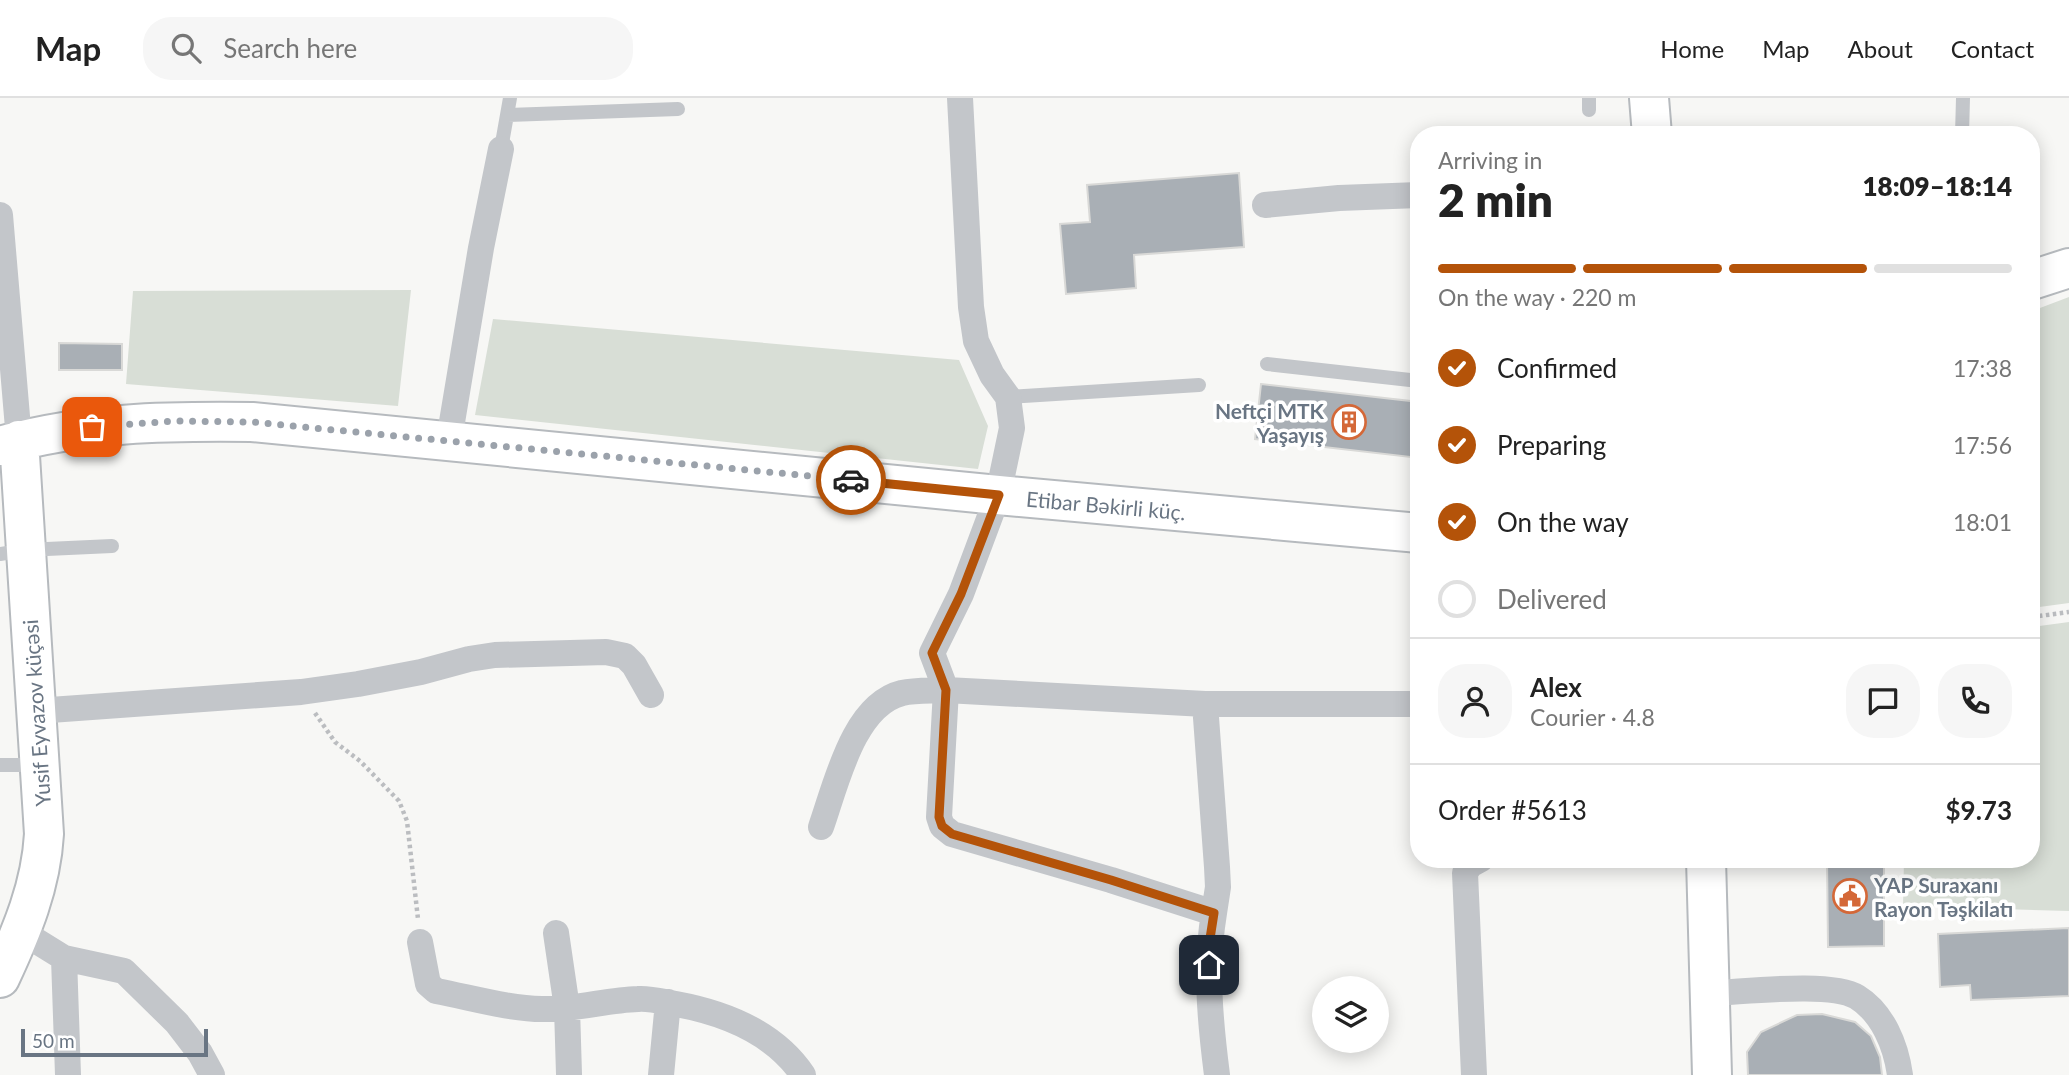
<!DOCTYPE html>
<meta charset="utf-8">
<style>
:root{--surface:#fff;--page:#f6f6f6;--text:#222;--muted:#767676;--line:#e0e0e0;--accent:#b45309}
body{margin:0;font-family:Lato,sans-serif;background:var(--page);color:var(--text);height:100vh;display:flex;flex-direction:column;font-size:26px;white-space:nowrap}
*{box-sizing:border-box;margin:0}
p{font-size:23px;color:var(--muted)}
.icon{flex:none;width:38px;height:38px;fill:none;stroke:currentColor;stroke-width:2;stroke-linecap:round;stroke-linejoin:round}
.map{position:relative;flex:1;overflow:hidden}
.side{position:absolute;left:1410px;top:28px;width:630px;height:742px;display:flex;flex-direction:column;background:var(--surface);border-radius:28px;box-shadow:0 4px 18px #0003}
.side>*{flex:none}
.buttons{position:absolute;left:1312px;top:878px;display:grid;gap:14px}
.buttons a{display:grid;place-items:center;width:77px;height:77px;border-radius:50%;background:var(--surface);box-shadow:0 4px 18px #0003;font-size:35px}
.scale{position:absolute;left:21px;bottom:18px;width:187px;box-sizing:border-box;padding-left:7px;border:4px solid #697583;border-top:0;font-size:19px;line-height:24px;white-space:nowrap;color:#697583;-webkit-text-stroke:5px #fff;paint-order:stroke}
.pin{position:absolute;display:grid;place-items:center;width:60px;height:60px;color:#fff;margin:-30px;border-radius:14px;box-shadow:0 4px 10px #0006}
.courier{position:absolute;display:grid;place-items:center;width:70px;height:70px;margin:-35px;border:5px solid #b45309;border-radius:50%;background:#fff;color:#222;box-shadow:0 2px 9px #0007}
.summary em{font-style:normal;font-weight:800}
.summary div{display:flex;flex-direction:column-reverse}
.summary{display:flex;align-items:center;justify-content:space-between;height:119px;padding:0 28px}
h1{font-size:46px;font-weight:800;line-height:52px}
.bar{display:grid;grid-template-columns:repeat(4,1fr);gap:10px 7px;align-content:center;height:84px;padding:0 28px}
.bar i{height:9px;border-radius:5px;background:var(--line)}
.bar .on{background:var(--accent)}
.bar p{grid-column:span 4}
.line{display:flex;align-items:center;gap:18px;padding:0 28px;border-top:2px solid var(--line)}
.line div{flex:1}
.round{display:grid;place-items:center;flex:none;width:74px;height:74px;border-radius:28px;background:var(--page)}
ol{padding:0 28px;list-style:none}
li{display:flex;align-items:center;gap:21px;height:77px}
li p{margin-inline-start:auto}
li .icon{padding:7px;border-radius:50%;background:var(--accent);color:#fff;stroke-width:4}
li:last-child{color:var(--muted)}
li i{width:38px;height:38px;border:4px solid var(--line);border-radius:50%}
header{display:flex;align-items:center;gap:42px;box-sizing:border-box;height:98px;padding:0 35px;background:var(--surface);border-bottom:2px solid var(--line)}
header strong{font-size:33px}
nav{display:flex;gap:38px;margin-inline-start:auto;font-size:24px}
.search{width:490px;height:63px;background:var(--page);display:flex;align-items:center;gap:18px;box-sizing:border-box;padding:0 24px;border-radius:28px;color:var(--muted);font-size:26px}
.map>svg:first-child{display:block}
.green{fill:#d8ded6}
.building{fill:#a9afb5;stroke:#d9d9d7;stroke-width:2}
.lines{fill:none;stroke-linecap:round;stroke-linejoin:round}
.secondary-casing{stroke:#b6babe;stroke-width:42}
.path{stroke:#bbbdc0;stroke-width:4.5;stroke-dasharray:3.5 3.5;stroke-linecap:butt}
.lane{stroke:#c3c6ca;stroke-width:14}
.street{stroke:#c3c6ca;stroke-width:26}
.secondary{stroke:#fff;stroke-width:38}
.done{stroke:#9ba2ab;stroke-width:7;stroke-dasharray:0 12.6}
.route{stroke:#b45309;stroke-width:9}
.labels{text-anchor:middle;dominant-baseline:central;stroke-width:7;stroke-linejoin:round;paint-order:stroke}
.poi-label{font-size:21px;font-weight:bold;fill:#697583;stroke:#fff;text-anchor:end}
.street-label{font-size:21px;fill:#697583;stroke:#fff}
</style>
<header>
<strong>Map</strong>
<div class="search"><svg class="icon" aria-label="search" viewBox="0 0 24 24"><circle cx="10" cy="10" r="6"/><path d="M15 15l6 6"/></svg>Search here</div>
<nav><a>Home</a><a>Map</a><a>About</a><a>Contact</a></nav>
</header>
<div class="map">
<svg width="2069" height="977" viewBox="0 0 2069 977">
<rect width="100%" height="100%" fill="#f7f7f5"/>
<path class="green" d="M411,192l-13,116 -272,-22 7,-93z
M2069,199v306l-37,5v-297z
M493,221l466,41 29,66 -10,43 -503,-54z
M2069,524v289l-166,-5 1,-47h128v-232z"/>
<path class="building" d="M1239,75l5,74 -110,8 2,33 -70,6 -6,-70 30,-2 -3,-37z
M59,245l63,1v26h-63z
M1261,286l158,18v56l-164,-19z
M1827,761h57v87l-56,1z
M2069,830v68l-98,4 -1,-15 -30,2 -2,-53z
M1822,916l33,8 16,14 9,21 2,18h-134l-1,-23 14,-20 36,-17z"/>
<g class="lines">
<g class="secondary-casing">
<path id="secondary" d="M1649,0l3,37
M2032,182l37,-12
M0,348c83,-24 167,-25 252,-24l746,73 421,38
M1706,761l6,216
M0,880c22,-47 41,-92 44,-144l-25,-394"/>
</g>
<path class="path" d="M2032,519l37,-5
M315,615l20,29 25,19 39,40 8,20 11,98"/>
<path class="lane" d="M1589,0v12
M508,17l170,-6
M1962,37l1,-37
M501,51l9,-51
M1267,266l152,17
M1008,299l191,-12
M0,456l25,-4 87,-4
M0,667h38"/>
<path class="street" d="M960,0l11,209 5,34 16,34 16,22 4,31 -14,67 -37,99 -29,59 14,37 -7,127 3,9 10,8 159,46 103,33c-9,54 -4,107 3,162
M1265,107l74,-7 80,-3
M0,117l19,225
M449,342l32,-192 20,-99
M1205,606l12,163 1,20 -4,26
M36,613l265,-19 57,-8 63,-12 48,-13 26,-4 111,-3 19,4 9,9 17,30
M821,729c15,-42 32,-122 81,-134 14,-3 30,-2 44,-3l259,14h214
M22,834l42,26 60,13 53,52 23,30 12,22
M556,835l11,75 2,66
M420,844l8,42 8,7c33,6 74,18 106,18 33,1 64,-9 96,-10 12,-1 26,3 38,5 49,9 98,28 127,71
M64,860l4,117
M1711,895c33,-1 120,-12 146,4 26,16 39,49 43,78
M661,977l7,-73
M1474,977l-9,-202 5,-8 11,-6"/>
<use href="#secondary" class="secondary"/>
</g>
<g class="lines">
<path class="done" d="M92,329l83,-6 77,1 599,58"/>
<path class="route" d="M851,382l148,15 -38,99 -29,59 14,37 -7,127 3,9 10,8 159,46 103,33 -5,32v20"/>
</g>
<defs>
<g id="building-ring" transform="scale(1.75)"><circle r="9.5" fill="#fff" stroke="#d46838" stroke-width="1.5"/><path d="M-4-6H4V6H1V3H-1V6H-4ZM-2.5-4.3h1.7v1.8h-1.7ZM.8-4.3h1.7v1.8H.8ZM-2.5-1h1.7V.8h-1.7ZM.8-1h1.7V.8H.8Z" fill="#d46838"/></g>
<g id="civic-ring" transform="scale(1.75)"><circle r="9.5" fill="#fff" stroke="#d46838" stroke-width="1.5"/><path d="M-.6-6.5H3V-4.5H.6V-3L4-1V1h2V6H-6V1h2V-1L-.6-3ZM-1.2 2.5V6h2.4V2.5Z" fill="#d46838"/></g>
</defs>
<g fill-rule="evenodd">
<use href="#building-ring" x="1349" y="324"/>
<use href="#civic-ring" x="1850" y="798"/>
</g>
<g class="labels">
<g class="poi-label">
<text x="1324" y="312">Neftçi MTK<tspan x="1324" dy="24">Yaşayış</tspan></text>
<text x="1874" y="786" text-anchor="start">YAP Suraxanı<tspan x="1874" dy="24">Rayon Təşkilatı</tspan></text>
</g>
<g class="street-label">
<text transform="translate(1106 407) rotate(5)">Etibar Bəkirli küç.</text>
<text transform="translate(36 615) rotate(-94)">Yusif Eyvazov küçəsi</text>
</g>
</g>
</svg>
<div class="buttons">
<a><svg class="icon" aria-label="layers" viewBox="0 0 24 24"><path d="M12 4l9 5-9 5-9-5zM3 14l9 5 9-5"/></svg></a>
</div>
<div class="scale">50 m</div>
<div class="pin" style="left:92px;top:329px;background:#ea580c"><svg class="icon" aria-label="bag" viewBox="0 0 24 24"><path d="M5 8h14l-1 12H6zM9 8a3 3 0 0 1 6 0"/></svg></div>
<div class="pin" style="left:1209px;top:867px;background:#1f2937"><svg class="icon" aria-label="home" viewBox="0 0 24 24"><path d="M3 11l9-7 9 7M6 9v11h12V9"/></svg></div>
<div class="courier" style="left:851px;top:382px"><svg class="icon" aria-label="car" viewBox="0 0 24 24"><path d="M5 17H2v-5l4-1 3-4h7l3 4 3 1v5h-3M9 17h6M6 11h13"/><circle cx="7" cy="17" r="2"/><circle cx="17" cy="17" r="2"/></svg></div>
<section class="side">
<div class="summary"><div><h1>2 min</h1><p>Arriving in</p></div><em>18:09–18:14</em></div>
<div class="bar"><i class="on"></i><i class="on"></i><i class="on"></i><i></i><p>On the way · 220 m</p></div>
<ol>
<li><svg class="icon" aria-label="check" viewBox="0 0 24 24"><path d="M5 12l5 5 9-10"/></svg>Confirmed<p>17:38</p></li>
<li><svg class="icon" aria-label="check" viewBox="0 0 24 24"><path d="M5 12l5 5 9-10"/></svg>Preparing<p>17:56</p></li>
<li><svg class="icon" aria-label="check" viewBox="0 0 24 24"><path d="M5 12l5 5 9-10"/></svg>On the way<p>18:01</p></li>
<li><i></i>Delivered</li>
</ol>
<div class="line" style="height:126px"><a class="round"><svg class="icon" aria-label="person" viewBox="0 0 24 24"><circle cx="12" cy="8" r="4"/><path d="M4 21q1-7 8-7t8 7"/></svg></a><div><b>Alex</b><p>Courier · 4.8</p></div><a class="round"><svg class="icon" aria-label="chat" viewBox="0 0 24 24"><path d="M4 5h16v11H9l-5 4z"/></svg></a><a class="round"><svg class="icon" aria-label="phone" viewBox="0 0 24 24"><path d="M5 4h4l2 5-3 2q2 4 5 5l2-3 5 2v4C11 20 4 13 5 4z"/></svg></a></div>
<div class="line" style="height:91px"><div>Order #5613</div><b>$9.73</b></div>
</section>
</div>
